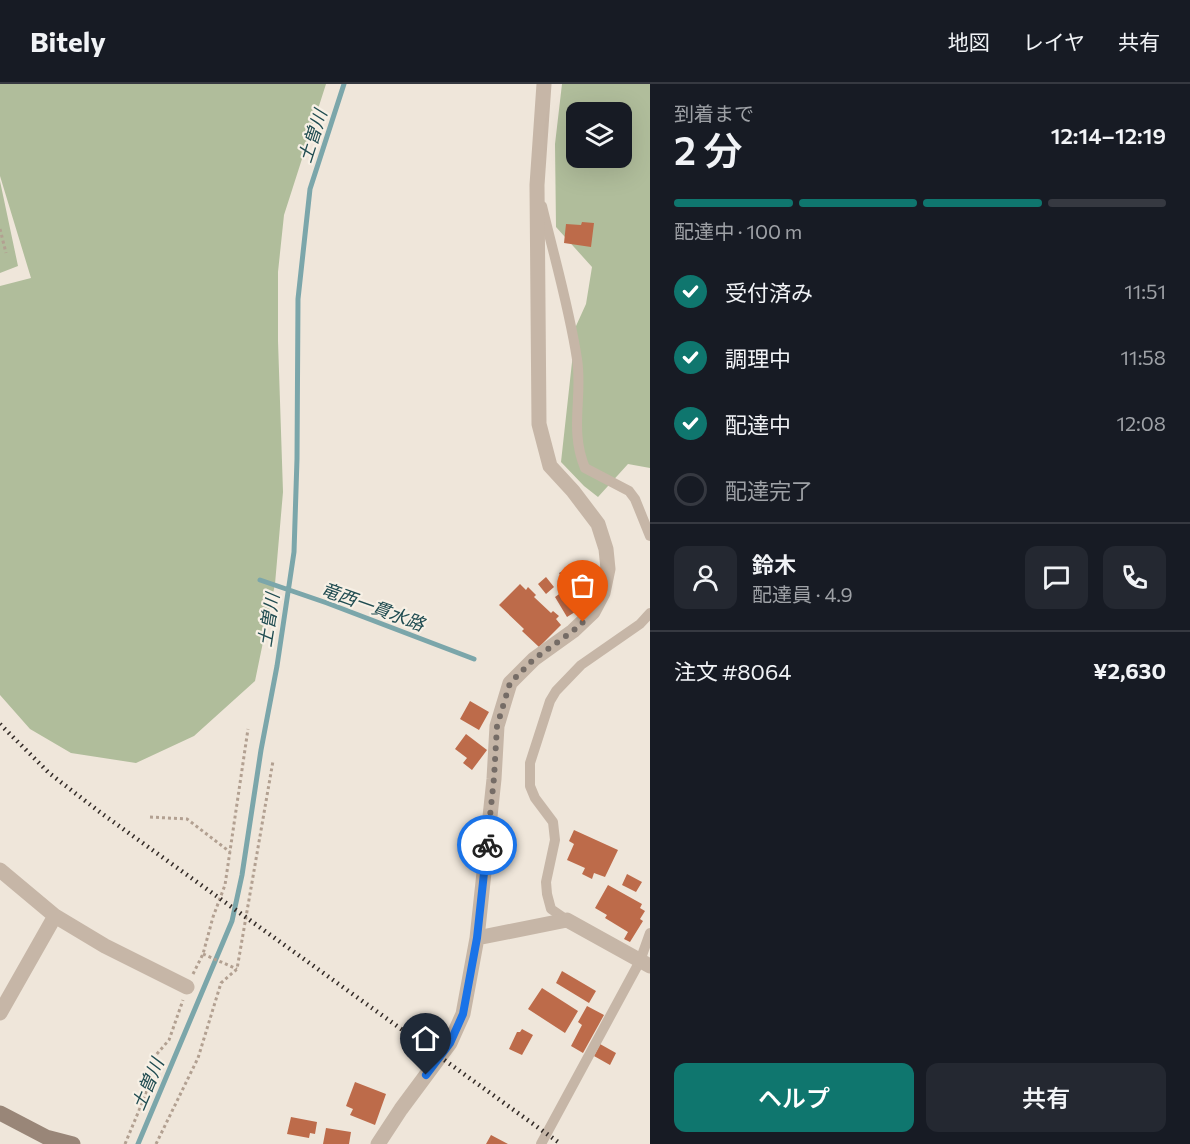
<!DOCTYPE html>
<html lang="ja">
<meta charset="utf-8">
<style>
:root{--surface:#171b24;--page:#242831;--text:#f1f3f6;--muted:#9ea1a6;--line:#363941;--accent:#0f766e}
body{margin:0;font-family:Commissioner,"Noto Sans JP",sans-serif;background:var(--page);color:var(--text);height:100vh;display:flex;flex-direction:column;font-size:22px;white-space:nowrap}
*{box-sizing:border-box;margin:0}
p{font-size:20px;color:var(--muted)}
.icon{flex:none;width:33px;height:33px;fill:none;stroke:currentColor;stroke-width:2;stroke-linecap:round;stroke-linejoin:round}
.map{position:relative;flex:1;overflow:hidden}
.details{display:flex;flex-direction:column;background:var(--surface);width:540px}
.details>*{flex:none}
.controls{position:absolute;left:566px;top:18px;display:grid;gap:12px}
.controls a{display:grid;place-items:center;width:66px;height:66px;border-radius:12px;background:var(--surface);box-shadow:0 6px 24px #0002;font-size:30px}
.pin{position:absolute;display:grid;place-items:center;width:51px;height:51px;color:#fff;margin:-62px -26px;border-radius:50% 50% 50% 0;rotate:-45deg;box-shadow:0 0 6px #0007}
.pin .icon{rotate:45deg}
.courier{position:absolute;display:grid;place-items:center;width:60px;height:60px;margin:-30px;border:4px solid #1a73e8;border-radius:50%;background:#fff;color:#222;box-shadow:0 2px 8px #0007}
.summary em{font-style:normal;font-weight:600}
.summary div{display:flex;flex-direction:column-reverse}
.summary{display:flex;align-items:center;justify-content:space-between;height:102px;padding:0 24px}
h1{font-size:39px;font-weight:600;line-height:45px}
.bar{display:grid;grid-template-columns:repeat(4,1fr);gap:9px 6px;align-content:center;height:72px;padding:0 24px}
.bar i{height:8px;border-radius:4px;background:var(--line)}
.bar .active{background:var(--accent)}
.bar p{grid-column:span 4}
.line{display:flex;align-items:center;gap:15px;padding:0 24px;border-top:2px solid var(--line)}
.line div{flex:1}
.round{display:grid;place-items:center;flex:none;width:63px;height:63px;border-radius:12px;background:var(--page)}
ol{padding:0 24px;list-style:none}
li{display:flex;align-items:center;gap:18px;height:66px}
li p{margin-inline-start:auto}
li .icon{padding:6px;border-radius:50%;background:var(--accent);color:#fff;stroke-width:4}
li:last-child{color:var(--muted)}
li i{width:33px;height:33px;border:3px solid var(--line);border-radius:50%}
.action{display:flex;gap:12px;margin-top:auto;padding:12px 24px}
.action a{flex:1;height:69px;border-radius:12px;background:var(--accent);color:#fff;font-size:24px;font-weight:600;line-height:69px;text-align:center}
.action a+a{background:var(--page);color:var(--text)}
header{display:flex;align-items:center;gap:36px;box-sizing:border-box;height:84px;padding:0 30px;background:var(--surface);border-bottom:2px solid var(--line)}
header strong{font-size:28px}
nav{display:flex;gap:33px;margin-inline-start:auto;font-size:21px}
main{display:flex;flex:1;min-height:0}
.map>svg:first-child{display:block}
.green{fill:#b0bd9b;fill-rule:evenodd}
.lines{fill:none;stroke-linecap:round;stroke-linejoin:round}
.stream{stroke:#7ba6aa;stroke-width:5}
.building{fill:#bd6b4a}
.path{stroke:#b2a091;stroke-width:3;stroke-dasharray:3 3;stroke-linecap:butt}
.lane{stroke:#c6b6a7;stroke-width:10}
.street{stroke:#c6b6a7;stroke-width:15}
.secondary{stroke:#998678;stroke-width:15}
.rail{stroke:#332b27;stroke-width:4.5;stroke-dasharray:1.5 4.5;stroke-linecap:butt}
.done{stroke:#756c66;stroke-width:6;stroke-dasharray:0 10.8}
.route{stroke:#1a73e8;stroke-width:8}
.labels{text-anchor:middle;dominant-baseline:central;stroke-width:4.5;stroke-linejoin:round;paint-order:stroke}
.water-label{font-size:18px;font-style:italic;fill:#204c51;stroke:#f7f0e5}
</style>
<header>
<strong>Bitely</strong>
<nav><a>地図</a><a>レイヤ</a><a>共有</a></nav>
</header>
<main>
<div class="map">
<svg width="650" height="1060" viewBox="0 0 650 1060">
<rect width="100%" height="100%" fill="#efe6da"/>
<path class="green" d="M0,0h326l-42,131 -6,57v69l5,151 -8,92 -20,97 -61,55 -58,27 -65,-10 -41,-24 -30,-34v-409l31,-8 -31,-102z
M562,0h88v384l-22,-4 -30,33 -14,-11 -23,-24 15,-136 10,-22 6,-37 -36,-40 -1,-83zM576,28h45v46h-45z
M0,97l18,85 -18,7z"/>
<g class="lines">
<path class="stream" d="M260,496l67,23 147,56
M138,1060l94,-223 10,-46 19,-125 16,-84 17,-114 3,-93 1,-160 12,-110 34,-105"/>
</g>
<path class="building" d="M582,138l12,1 -3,24 -27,-4 2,-19 15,1z
M574,481l17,31 -9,5 2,4 -6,3 -19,-35z
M546,493l8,10 -8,7 -8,-10z
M520,500l6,6 2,-3 8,8 -2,2 17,16 2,-2 6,5 -3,3 5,6 -22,22 -17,-16 2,-2 -25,-24z
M562,508l13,20 -8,5 -12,-20z
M470,617l19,11 -10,18 -19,-11z
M466,650l21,16 -15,20 -9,-7 4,-5 -12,-9z
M574,746l44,20 -13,27 -11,-4 -2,6 -10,-5 3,-6 -18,-8 7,-16 -5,-3z
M627,790l15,8 -6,10 -14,-7z
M608,801l34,19 -2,4 5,3 -5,8 3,2 -13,21 -6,-3 4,-7 -23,-14 2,-3 -12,-7z
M562,887l34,20 -7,12 -33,-20z
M542,904l36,23 -13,22 -37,-24z
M587,922l17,9 -21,38 -12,-7 11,-21 -4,-3z
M522,945l11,6 -11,20 -13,-6 8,-17h3z
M600,960l16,9 -6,12 -16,-9z
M355,998l31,12 -11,31 -25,-10 3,-6 -7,-3z
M291,1033l26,5 -2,12 -5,-1 -1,5 -22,-4z
M326,1044l25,4 -2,12h-26z
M491,1051l17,9h-22z"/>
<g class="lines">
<path class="path" d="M0,145l6,24
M150,733l37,2 43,33
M203,870l34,15
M193,890l10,-20 10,-37 12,-32 23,-156
M125,1060l20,-48 10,-40 14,-16 14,-40
M156,1060l42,-86 23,-75 16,-14 36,-208"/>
<path class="lane" d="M542,122c12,50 27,101 35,153 6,37 -8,71 8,109l44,23 6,8 15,37
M567,836l-16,-11 -4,-15 -1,-12 9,-42 -2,-18 -18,-24 -5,-12v-23l20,-62 6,-10 25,-26 59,-41 10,-11
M541,1060l99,-183 10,-28"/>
<path class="street" d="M0,786l55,46 50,30 82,41
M477,854l90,-18 83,46
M0,929l55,-97
M378,1060l23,-35 49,-66 13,-29 14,-76 17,-159 3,-53 13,-43 24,-24 39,-28 20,-19 10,-19 5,-24 -2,-20 -8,-25 -25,-33 -23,-25 -11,-42 -2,-239 7,-101"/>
<path class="secondary" d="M0,1029l46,24 27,7"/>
<path class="rail" d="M0,640l49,49 52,40 460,331"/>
</g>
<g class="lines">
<path class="done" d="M487,761l7,-67 3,-52 13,-43 24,-24 39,-28 10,-9"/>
<path class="route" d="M426,991l24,-32 13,-29 14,-76 10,-93"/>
</g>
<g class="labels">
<g class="water-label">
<text transform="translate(312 52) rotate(-72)">土曽川</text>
<text transform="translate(373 522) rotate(20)">竜西一貫水路</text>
<text transform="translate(268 536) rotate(-81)">土曽川</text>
<text transform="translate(147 1000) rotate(-67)">土曽川</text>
</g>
</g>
</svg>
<div class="controls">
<a><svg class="icon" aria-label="layers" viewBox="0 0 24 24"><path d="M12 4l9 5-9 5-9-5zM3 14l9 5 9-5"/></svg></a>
</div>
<div class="pin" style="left:583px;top:538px;background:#ea580c"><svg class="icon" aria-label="bag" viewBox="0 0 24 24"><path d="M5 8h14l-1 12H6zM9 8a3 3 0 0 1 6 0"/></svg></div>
<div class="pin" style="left:426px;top:991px;background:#1f2937"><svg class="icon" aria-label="home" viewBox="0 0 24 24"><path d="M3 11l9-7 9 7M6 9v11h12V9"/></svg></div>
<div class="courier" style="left:487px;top:761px"><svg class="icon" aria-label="bike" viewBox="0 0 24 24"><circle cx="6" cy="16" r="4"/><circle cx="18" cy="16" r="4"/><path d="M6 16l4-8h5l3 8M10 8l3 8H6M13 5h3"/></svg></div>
</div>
<section class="details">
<div class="summary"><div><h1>2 分</h1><p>到着まで</p></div><em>12:14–12:19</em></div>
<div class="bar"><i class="active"></i><i class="active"></i><i class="active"></i><i></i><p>配達中 · 100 m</p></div>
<ol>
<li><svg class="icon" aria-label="check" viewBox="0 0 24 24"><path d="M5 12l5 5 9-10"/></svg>受付済み<p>11:51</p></li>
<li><svg class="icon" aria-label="check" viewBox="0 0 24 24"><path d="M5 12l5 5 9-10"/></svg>調理中<p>11:58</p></li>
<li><svg class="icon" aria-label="check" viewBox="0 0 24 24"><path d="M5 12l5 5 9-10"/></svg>配達中<p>12:08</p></li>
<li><i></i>配達完了</li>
</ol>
<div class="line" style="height:108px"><a class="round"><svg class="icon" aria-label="person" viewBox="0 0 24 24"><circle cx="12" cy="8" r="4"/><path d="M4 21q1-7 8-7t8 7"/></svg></a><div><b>鈴木</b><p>配達員 · 4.9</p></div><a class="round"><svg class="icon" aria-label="chat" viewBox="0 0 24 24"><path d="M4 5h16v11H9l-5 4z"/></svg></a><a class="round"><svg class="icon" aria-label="phone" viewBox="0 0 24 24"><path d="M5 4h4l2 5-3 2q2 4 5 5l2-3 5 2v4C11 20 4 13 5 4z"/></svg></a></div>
<div class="line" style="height:78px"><div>注文 #8064</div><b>¥2,630</b></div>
<div class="action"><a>ヘルプ</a><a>共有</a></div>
</section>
</main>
